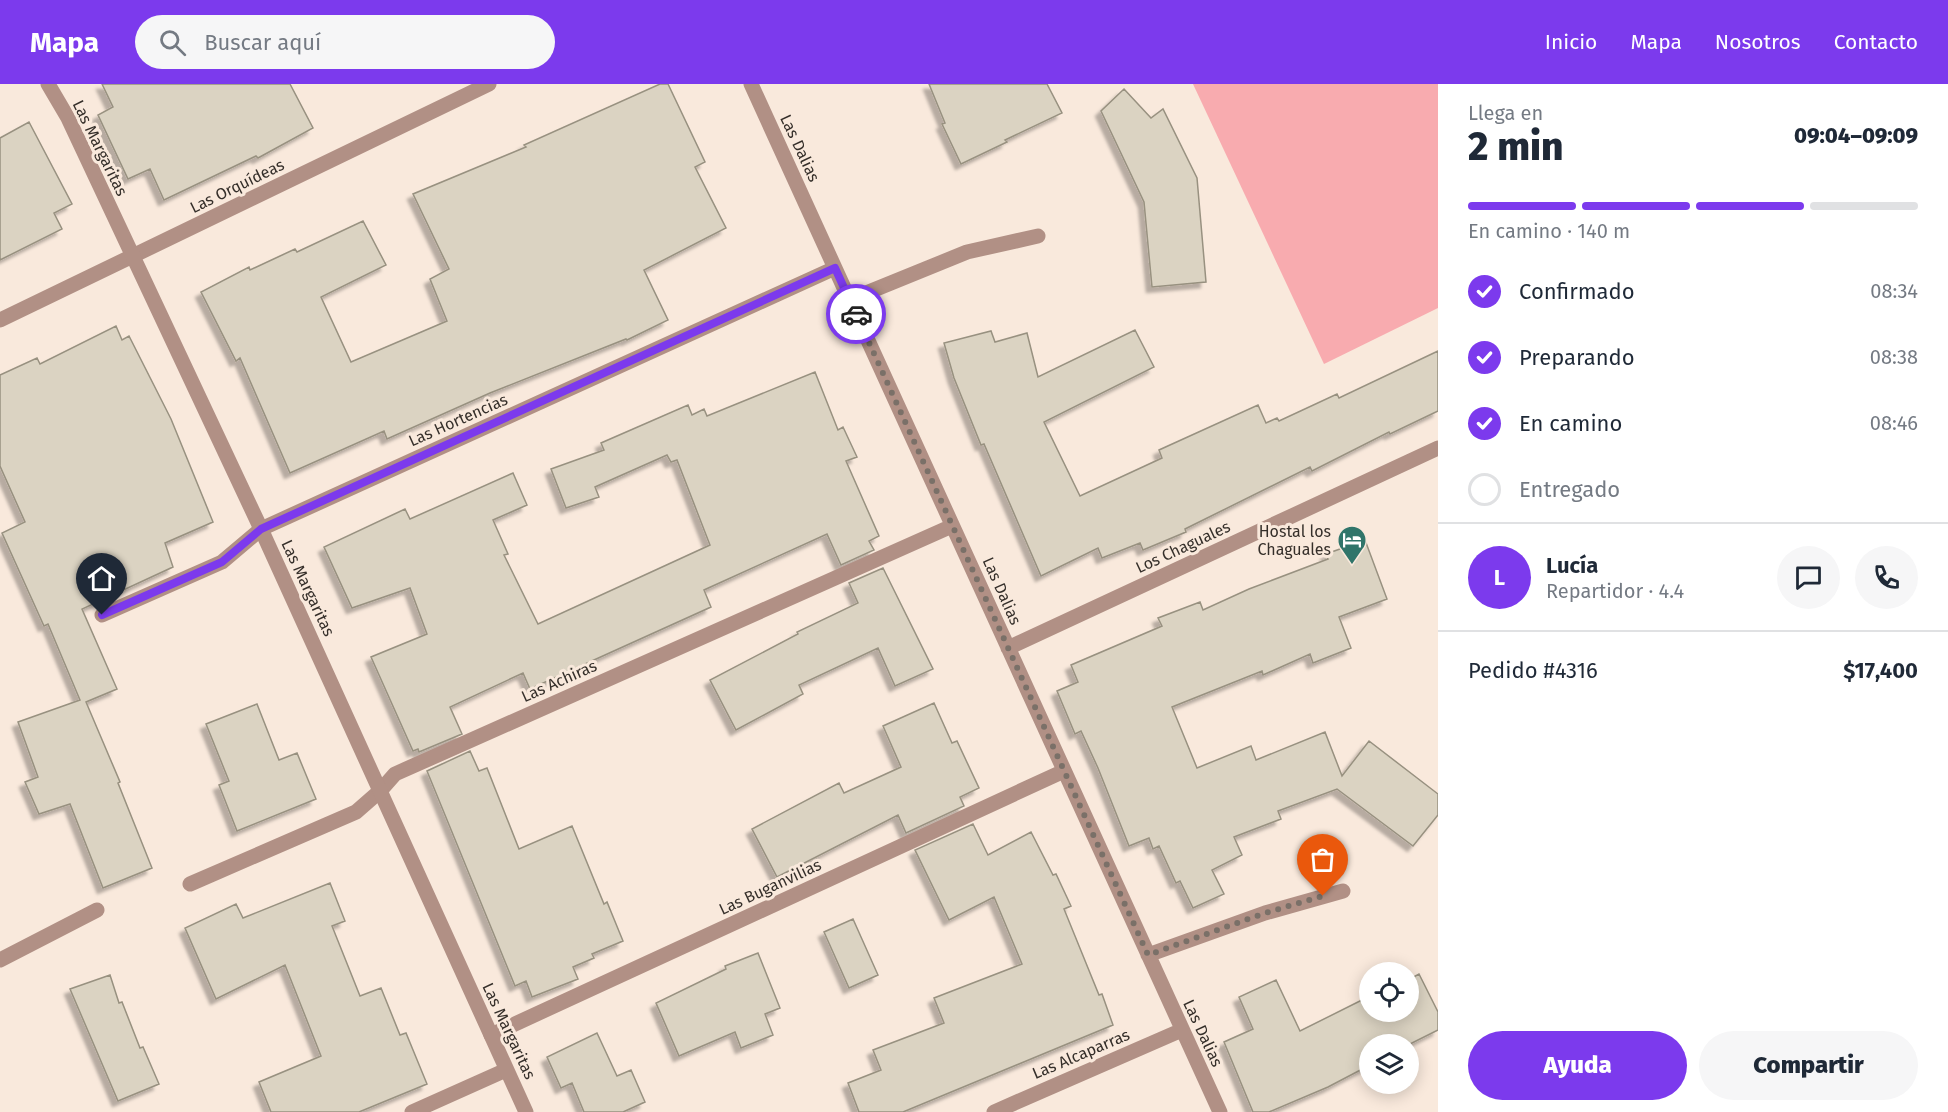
<!DOCTYPE html>
<html lang="es">
<meta charset="utf-8">
<style>
:root{--surface:#fff;--page:#f6f6f7;--text:#1f2937;--muted:#747a83;--line:#e0e1e3;--accent:#7c3aed}
body{margin:0;font-family:"Fira Sans",sans-serif;background:var(--page);color:var(--text);height:100vh;display:flex;flex-direction:column;font-size:22px;white-space:nowrap}
*{box-sizing:border-box;margin:0}
p{font-size:20px;color:var(--muted)}
.icon{flex:none;width:33px;height:33px;fill:none;stroke:currentColor;stroke-width:2;stroke-linecap:round;stroke-linejoin:round}
.map{position:relative;flex:1;overflow:hidden}
.panel{display:flex;flex-direction:column;background:var(--surface);width:510px}
.panel>*{flex:none}
.buttons{position:absolute;left:1359px;top:878px;display:grid;gap:12px}
.buttons a{display:grid;place-items:center;width:60px;height:60px;border-radius:50%;background:var(--surface);box-shadow:0 3px 15px #0003;font-size:30px}
.pin{position:absolute;display:grid;place-items:center;width:51px;height:51px;color:#fff;margin:-62px -26px;border-radius:50% 50% 50% 0;rotate:-45deg;box-shadow:0 0 6px #0007}
.pin .icon{rotate:45deg}
.courier{position:absolute;display:grid;place-items:center;width:60px;height:60px;margin:-30px;border:4px solid #7c3aed;border-radius:50%;background:#fff;color:#222;box-shadow:0 2px 8px #0007}
.head em{font-style:normal;font-weight:800}
.head div{display:flex;flex-direction:column-reverse}
.head{display:flex;align-items:center;justify-content:space-between;height:102px;padding:0 30px}
h1{font-size:39px;font-weight:800;line-height:45px}
.bar{display:grid;grid-template-columns:repeat(4,1fr);gap:9px 6px;align-content:center;height:72px;padding:0 30px}
.bar i{height:8px;border-radius:4px;background:var(--line)}
.bar .selected{background:var(--accent)}
.bar p{grid-column:span 4}
.line{display:flex;align-items:center;gap:15px;padding:0 30px;border-top:2px solid var(--line)}
.line div{flex:1}
.round{display:grid;place-items:center;flex:none;width:63px;height:63px;border-radius:32px;background:var(--page)}
ol{padding:0 30px;list-style:none}
li{display:flex;align-items:center;gap:18px;height:66px}
li p{margin-inline-start:auto}
li .icon{padding:6px;border-radius:50%;background:var(--accent);color:#fff;stroke-width:4}
li:last-child{color:var(--muted)}
li i{width:33px;height:33px;border:3px solid var(--line);border-radius:50%}
.button{display:flex;gap:12px;margin-top:auto;padding:12px 30px}
.button a{flex:1;height:69px;border-radius:36px;background:var(--accent);color:#fff;font-size:24px;font-weight:800;line-height:69px;text-align:center}
.button a+a{background:var(--page);color:var(--text)}
header{display:flex;align-items:center;gap:36px;box-sizing:border-box;height:84px;padding:0 30px;background:var(--accent);color:#fff}
header strong{font-size:28px}
nav{display:flex;gap:33px;margin-inline-start:auto;font-size:21px}
.search{width:420px;height:54px;background:var(--page);display:flex;align-items:center;gap:15px;box-sizing:border-box;padding:0 21px;border-radius:33px;color:var(--muted);font-size:22px}
main{display:flex;flex:1;min-height:0}
.map>svg:first-child{display:block}
.green{fill:#f8abaf}
.building{fill:#dbd3c2;stroke:#989180;stroke-width:1.5;filter:url(#shadow)}
.lines{fill:none;stroke-linecap:round;stroke-linejoin:round}
.service{stroke:#b19085;stroke-width:15}
.minor{stroke:#b19085;stroke-width:15}
.tertiary{stroke:#b19085;stroke-width:15}
.done{stroke:#7a7068;stroke-width:6;stroke-dasharray:0 10.8}
.route{stroke:#7c3aed;stroke-width:8}
.labels{text-anchor:middle;dominant-baseline:central;stroke-width:6;stroke-linejoin:round;paint-order:stroke}
.street-label{font-size:16px;fill:#352f2a;stroke:#f9e9dc}
.poi-label{font-size:16px;fill:#352f2a;stroke:#f9e9dc;text-anchor:end}
</style>
<header>
<strong>Mapa</strong>
<div class="search"><svg class="icon" aria-label="search" viewBox="0 0 24 24"><circle cx="10" cy="10" r="6"/><path d="M15 15l6 6"/></svg>Buscar aquí</div>
<nav><a>Inicio</a><a>Mapa</a><a>Nosotros</a><a>Contacto</a></nav>
</header>
<main>
<div class="map">
<svg width="1438" height="1028" viewBox="0 0 1438 1028">
<defs>
<filter id="shadow"><feDropShadow dx="-5.5" dy="5.5" stdDeviation="1.5" flood-color="#0004"/></filter>
</defs>
<rect width="100%" height="100%" fill="#f9e9dc"/>
<path class="green" d="M1193,0h245v224l-114,56z"/>
<path class="building" d="M102,0h188l23,44 -55,30 -2,-2 -92,44 -14,-31 -22,10 -30,-64 15,-8z
M660,0h8l37,78 -10,5 31,61 -82,42 24,50 -41,20 -1,-1 -136,54 -103,46 -3,-8 -94,42 -50,-115 -4,3 -35,-69 48,-25 1,3 45,-21 2,3 66,-31 23,44 -65,32 30,65 96,-41 -17,-42 19,-10 -36,-75 113,-47 -2,-2z
M929,0h118l15,29 -57,27 2,2 -46,22 -19,-40 3,-1z
M1124,5l27,29 12,-9 34,69 9,104 -54,5 -8,-85 -43,-91z
M29,38l43,82 -18,9 8,16 -62,31v-122z
M116,242l6,14 7,-4 42,83 42,103 -48,21 8,24 -91,42 35,80 -31,13 34,80 -2,1 34,85 -49,20 -33,-84 -31,10 -14,-32 13,-5 -20,-55 62,-22 -32,-76 -4,2 -42,-93 23,-11 -25,-56v-91l37,-17 3,6z
M1135,246l19,37 -110,55 36,74 82,-38 -3,-8 99,-45 8,18 11,-5 2,3 58,-27 2,4 99,-47v60l-48,23 -1,-2 -77,39 -2,-4 -125,62 1,3 -43,18 -3,-7 -38,15 -4,-10 -57,28 -57,-132 -3,1 -27,-67 -10,-35 47,-12 4,11 32,-9 11,44z
M815,288l23,58 5,-3 14,30 -11,4 33,75 -10,5 5,9 -33,15 -14,-31 -123,56 7,17 -95,43 -86,39 -7,-16 -73,34 12,27 -43,18 -1,-3 -5,2 -42,-94 56,-23 -17,-46 -58,20 -28,-61 81,-38 5,10 103,-46 14,32 -34,15 15,34 -4,1 34,69 172,-79 -33,-85 -6,2 -4,-7 -72,32 4,10 -33,11 -15,-39 53,-19 -3,-7 87,-38 4,10 12,-6 3,7z
M1365,456l22,59 -48,18 12,31 -38,15 -3,-9 -47,21 -1,-4 -90,36 25,61 54,-22 5,14 69,-28 17,44 27,-35 69,53v21l-25,31 -76,-57 -59,22 3,8 -47,18 8,18 -30,15 12,24 -31,14 -13,-27 -4,2 -17,-37 -6,3 -4,-11 -20,8 -31,-78 -17,-37 -6,3 -18,-43 21,-9 -7,-17 91,-39 -4,-8 42,-16 3,8 46,-21 79,-30 -2,-5z
M883,484l50,101 -38,17 -17,-38 -79,37 4,9 -67,36 -26,-50 88,-46 -1,-2 61,-29 -9,-20z
M934,619l18,40 5,-2 22,47 -19,9 4,9 -58,27 -8,-18 -121,62 -25,-48 87,-46 5,10 57,-26 -18,-41z
M257,620l22,56 18,-7 19,46 -79,32 -18,-46 10,-4 -23,-57z
M470,667l9,20 8,-3 32,81 53,-23 32,78 3,-2 16,39 -31,13 2,4 -21,9 5,12 -46,18 -6,-16 -11,5 -88,-215z
M973,740l15,31 43,-23 22,43 3,-1 15,32 -7,3 35,86 3,-1 11,31 -210,87h-44l-11,-29 33,-13 -8,-20 71,-27 -10,-25 88,-34 -28,-67 -45,23 -34,-70z
M330,799l15,38 -13,5 28,70 21,-8 19,47 6,-2 21,51 -68,28h-88l-12,-30 62,-26 -36,-91 -69,34 -31,-71 51,-24 7,14z
M853,835l25,56 -29,13 -25,-56z
M758,869l22,55 -15,6 8,21 -32,13 -6,-16 -56,24 -23,-53 70,-34 -1,-3z
M1419,890l19,38v18l-30,15 -38,-1v21l-42,22 -59,25h-16l-29,-70 29,-13 -14,-32 37,-17 24,51 68,-34 2,14h38v-31z
M110,891l9,28 3,-1 18,46 3,-1 16,37 -41,17 -48,-112z
M597,949l20,43 14,-6 14,32 -22,10h-39l-12,-29 -11,5 -14,-31z"/>
<g class="lines">
<path class="service" d="M0,876l97,-50"/>
<path class="minor" d="M751,0l469,1028
M849,216l118,-48 71,-16
M0,236l489,-236
M102,531l120,-53 39,-33 574,-261
M1008,564l430,-200
M190,800l166,-72 24,-21 15,-17 557,-248
M1148,871l117,-42 78,-22
M491,951l573,-264
M412,1028l94,-42
M994,1028l188,-82"/>
<path class="tertiary" d="M48,0l20,34 193,411 265,583"/>
</g>
<g class="lines">
<path class="done" d="M856,230l292,641 117,-42 58,-17"/>
<path class="route" d="M102,531l120,-53 39,-33 574,-261 21,46"/>
</g>
<defs>
<g id="hotel-pin" transform="scale(1.5)"><path d="M0 17L-7.5 6A9.5 9.5 0 1 1 7.5 6Z" fill="#30756a" stroke="#f9e9dc"/><path d="M-6-4.5h1.5V1H6V5H4.5V3h-9V5H-6ZM-4 0a1.8 1.8 0 1 1 3.6 0ZM.5 0V-2.5h3Q6-2.5 6 0Z" fill="#fff"/></g>
</defs>
<g fill-rule="evenodd">
<use href="#hotel-pin" x="1352" y="456"/>
</g>
<g class="labels">
<g class="street-label">
<text transform="translate(100 64) rotate(64)">Las Margaritas</text>
<text transform="translate(800 64) rotate(65)">Las Dalias</text>
<text transform="translate(237 102) rotate(-26)">Las Orquídeas</text>
<text transform="translate(458 336) rotate(-24)">Las Hortencias</text>
<text transform="translate(1183 463) rotate(-25)">Los Chaguales</text>
<text transform="translate(308 504) rotate(65)">Las Margaritas</text>
<text transform="translate(1002 507) rotate(66)">Las Dalias</text>
<text transform="translate(559 597) rotate(-24)">Las Achiras</text>
<text transform="translate(770 803) rotate(-25)">Las Buganvilias</text>
<text transform="translate(509 947) rotate(65)">Las Margaritas</text>
<text transform="translate(1203 949) rotate(65)">Las Dalias</text>
<text transform="translate(1081 970) rotate(-23)">Las Alcaparras</text>
</g>
<g class="poi-label">
<text x="1331" y="447">Hostal los<tspan x="1331" dy="18">Chaguales</tspan></text>
</g>
</g>
</svg>
<div class="buttons">
<a><svg class="icon" aria-label="locate" viewBox="0 0 24 24"><circle cx="12" cy="12" r="6"/><path d="M12 2v4M12 18v4M2 12h4M18 12h4"/></svg></a>
<a><svg class="icon" aria-label="layers" viewBox="0 0 24 24"><path d="M12 4l9 5-9 5-9-5zM3 14l9 5 9-5"/></svg></a>
</div>
<div class="pin" style="left:1323px;top:812px;background:#ea580c"><svg class="icon" aria-label="bag" viewBox="0 0 24 24"><path d="M5 8h14l-1 12H6zM9 8a3 3 0 0 1 6 0"/></svg></div>
<div class="pin" style="left:102px;top:531px;background:#1f2937"><svg class="icon" aria-label="home" viewBox="0 0 24 24"><path d="M3 11l9-7 9 7M6 9v11h12V9"/></svg></div>
<div class="courier" style="left:856px;top:230px"><svg class="icon" aria-label="car" viewBox="0 0 24 24"><path d="M5 17H2v-5l4-1 3-4h7l3 4 3 1v5h-3M9 17h6M6 11h13"/><circle cx="7" cy="17" r="2"/><circle cx="17" cy="17" r="2"/></svg></div>
</div>
<section class="panel">
<div class="head"><div><h1>2 min</h1><p>Llega en</p></div><em>09:04–09:09</em></div>
<div class="bar"><i class="selected"></i><i class="selected"></i><i class="selected"></i><i></i><p>En camino · 140 m</p></div>
<ol>
<li><svg class="icon" aria-label="check" viewBox="0 0 24 24"><path d="M5 12l5 5 9-10"/></svg>Confirmado<p>08:34</p></li>
<li><svg class="icon" aria-label="check" viewBox="0 0 24 24"><path d="M5 12l5 5 9-10"/></svg>Preparando<p>08:38</p></li>
<li><svg class="icon" aria-label="check" viewBox="0 0 24 24"><path d="M5 12l5 5 9-10"/></svg>En camino<p>08:46</p></li>
<li><i></i>Entregado</li>
</ol>
<div class="line" style="height:108px"><b class="round" style="background:var(--accent);color:#fff">L</b><div><b>Lucía</b><p>Repartidor · 4.4</p></div><a class="round"><svg class="icon" aria-label="chat" viewBox="0 0 24 24"><path d="M4 5h16v11H9l-5 4z"/></svg></a><a class="round"><svg class="icon" aria-label="phone" viewBox="0 0 24 24"><path d="M5 4h4l2 5-3 2q2 4 5 5l2-3 5 2v4C11 20 4 13 5 4z"/></svg></a></div>
<div class="line" style="height:78px"><div>Pedido #4316</div><b>$17,400</b></div>
<div class="button"><a>Ayuda</a><a>Compartir</a></div>
</section>
</main>
